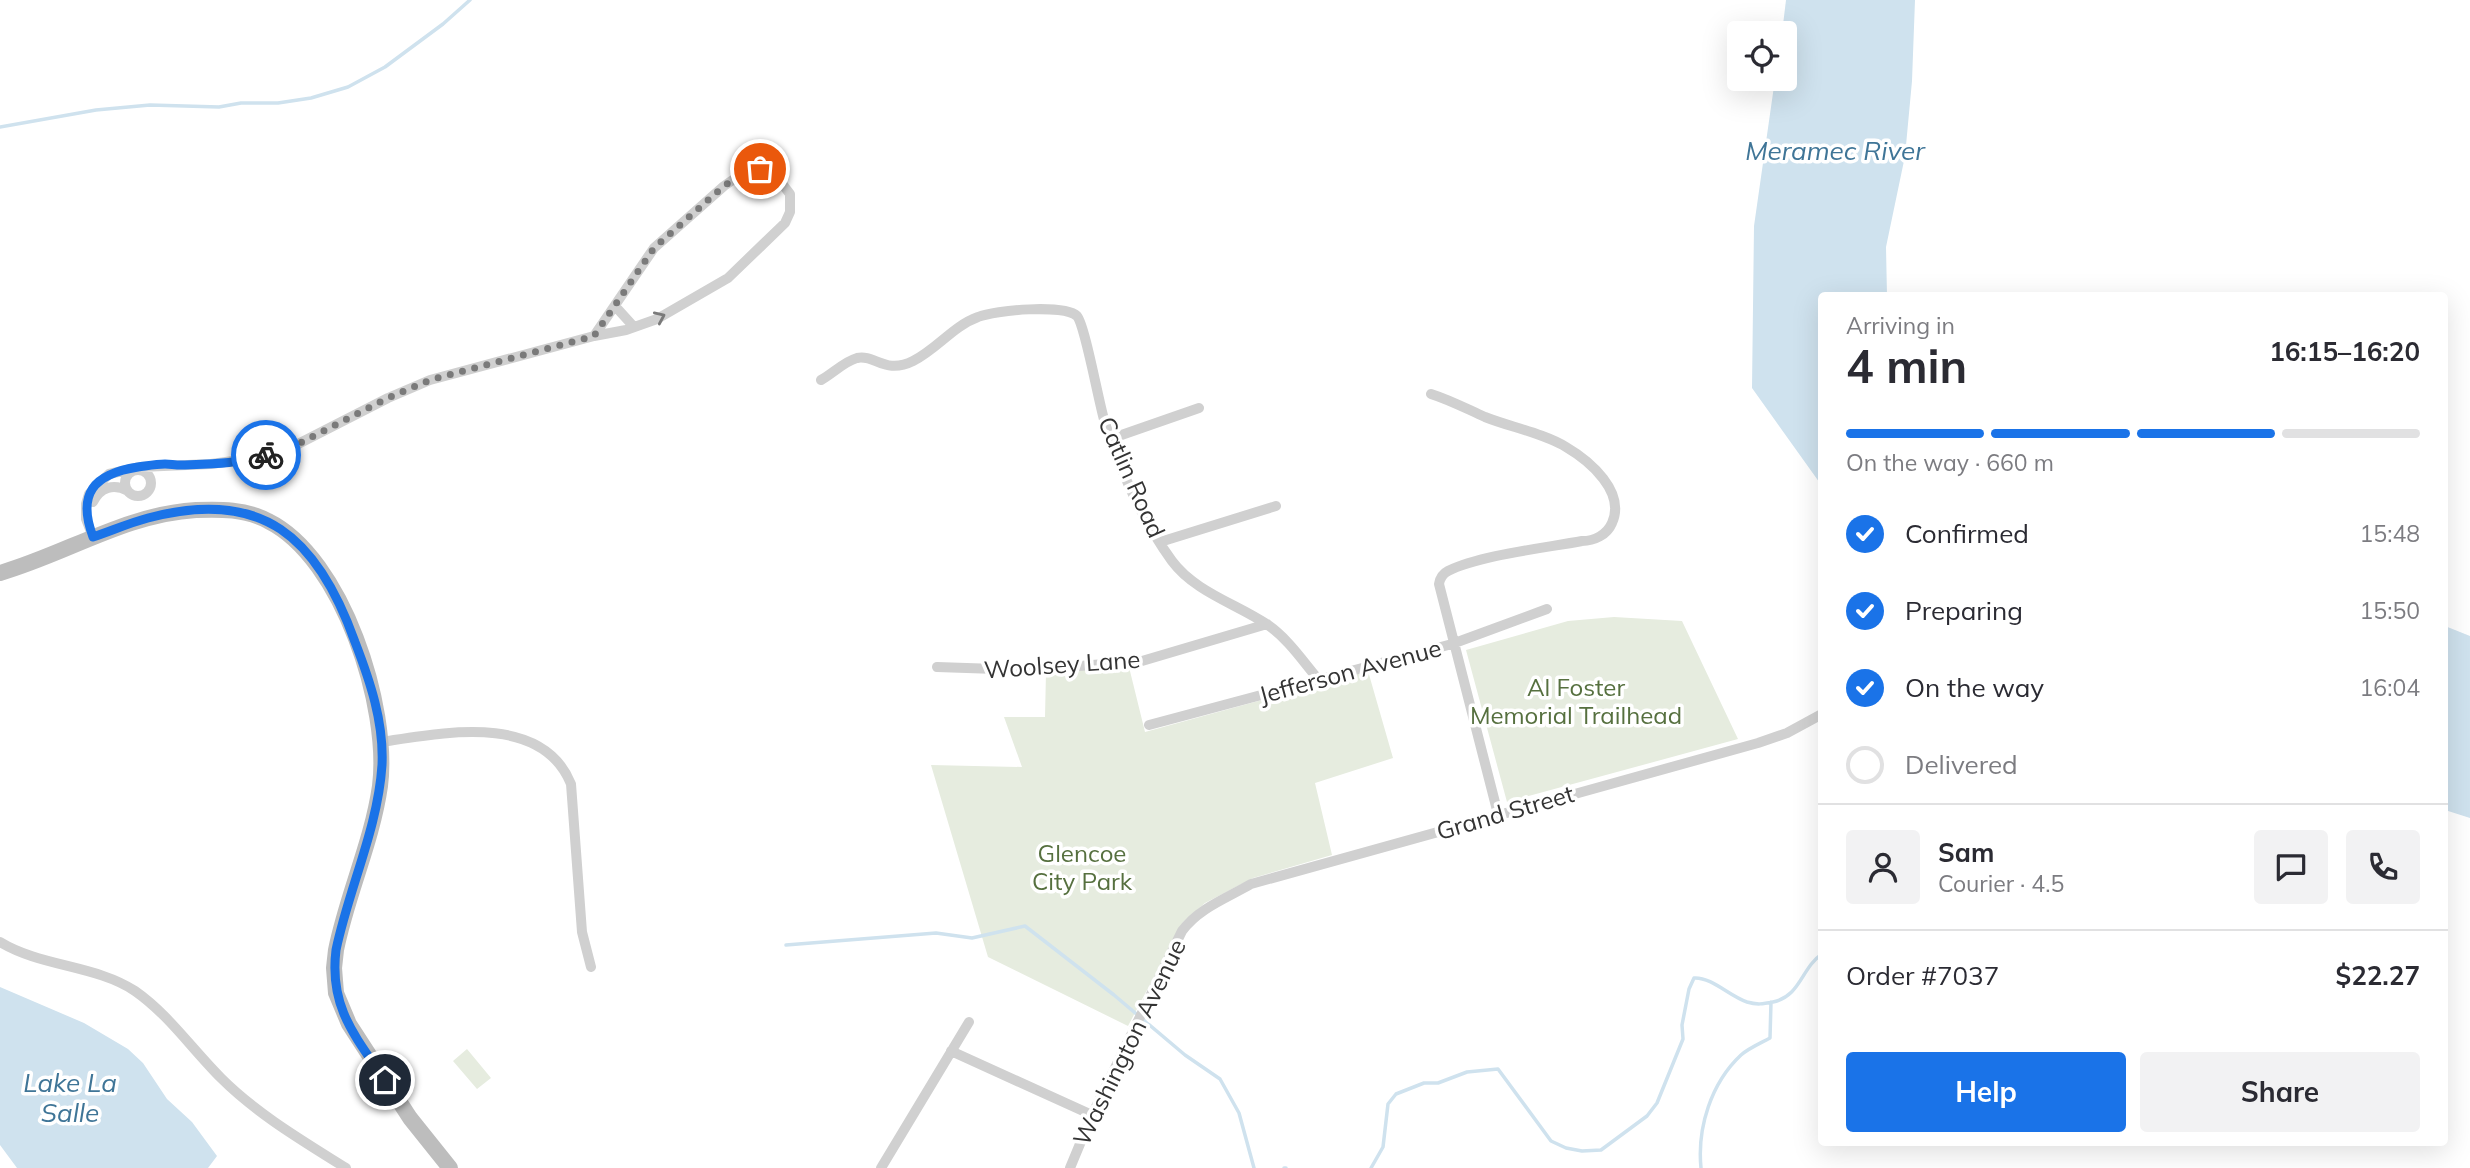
<!DOCTYPE html>
<meta charset="utf-8">
<style>
:root{--surface:#fff;--page:#f2f2f3;--text:#2b2b33;--muted:#7c7c81;--line:#e1e1e2;--accent:#1a73e8}
body{margin:0;font-family:Mulish,sans-serif;background:var(--page);color:var(--text);height:100vh;display:flex;flex-direction:column;font-size:26px;white-space:nowrap}
*{box-sizing:border-box;margin:0}
p{font-size:23px;color:var(--muted)}
.icon{flex:none;width:38px;height:38px;fill:none;stroke:currentColor;stroke-width:2;stroke-linecap:round;stroke-linejoin:round}
.map{position:relative;flex:1;overflow:hidden}
.sheet{position:absolute;left:1818px;top:292px;width:630px;height:854px;display:flex;flex-direction:column;background:var(--surface);border-radius:7px;box-shadow:0 7px 28px #0002}
.sheet>*{flex:none}
.controls{position:absolute;left:1727px;top:21px;display:grid;gap:14px}
.controls a{display:grid;place-items:center;width:70px;height:70px;border-radius:7px;background:var(--surface);box-shadow:0 7px 28px #0002;font-size:35px}
.pin{position:absolute;display:grid;place-items:center;width:60px;height:60px;color:#fff;margin:-30px;border:4px solid #fff;border-radius:50%;box-shadow:0 2px 7px #0007}
.courier{position:absolute;display:grid;place-items:center;width:70px;height:70px;margin:-35px;border:5px solid #1a73e8;border-radius:50%;background:#fff;color:#222;box-shadow:0 2px 9px #0007}
.overview em{font-style:normal;font-weight:700}
.overview div{display:flex;flex-direction:column-reverse}
.overview{display:flex;align-items:center;justify-content:space-between;height:119px;padding:0 28px}
h1{font-size:46px;font-weight:700;line-height:52px}
.bar{display:grid;grid-template-columns:repeat(4,1fr);gap:10px 7px;align-content:center;height:84px;padding:0 28px}
.bar i{height:9px;border-radius:5px;background:var(--line)}
.bar .selected{background:var(--accent)}
.bar p{grid-column:span 4}
.line{display:flex;align-items:center;gap:18px;padding:0 28px;border-top:2px solid var(--line)}
.line div{flex:1}
.round{display:grid;place-items:center;flex:none;width:74px;height:74px;border-radius:7px;background:var(--page)}
ol{padding:0 28px;list-style:none}
li{display:flex;align-items:center;gap:21px;height:77px}
li p{margin-inline-start:auto}
li .icon{padding:7px;border-radius:50%;background:var(--accent);color:#fff;stroke-width:4}
li:last-child{color:var(--muted)}
li i{width:38px;height:38px;border:4px solid var(--line);border-radius:50%}
.action{display:flex;gap:14px;margin-top:auto;padding:14px 28px}
.action a{flex:1;height:80px;border-radius:7px;background:var(--accent);color:#fff;font-size:28px;font-weight:700;line-height:80px;text-align:center}
.action a+a{background:var(--page);color:var(--text)}
.map>svg:first-child{display:block}
.green{fill:#e6ecdf}
.water{fill:#cfe2ee}
.lines{fill:none;stroke-linecap:round;stroke-linejoin:round}
.stream{stroke:#cfe2ee;stroke-width:3.5}
.street{stroke:#d0d0d0;stroke-width:10}
.secondary{stroke:#bdbdbd;stroke-width:16}
.oneway{stroke:#7a7a7a}
.done{stroke:#7a7a7a;stroke-width:7;stroke-dasharray:0 12.6}
.route{stroke:#1a73e8;stroke-width:9}
.labels{text-anchor:middle;dominant-baseline:central;stroke-width:7;stroke-linejoin:round;paint-order:stroke}
.street-label{font-size:24px;fill:#333;stroke:#fff}
.park-label{font-size:24px;fill:#56703f;stroke:#fff}
.water-label{font-size:26px;font-style:italic;fill:#3f7597;stroke:#fff}
</style>
<div class="map">
<svg width="2470" height="1168" viewBox="0 0 2470 1168">
<rect width="100%" height="100%" fill="#fff"/>
<path class="green" d="M1614,617l68,4 56,118 -231,63 -41,-152 102,-29z
M1129,667l16,65 223,-61 25,87 -78,25 17,72 -79,23 -48,25 -22,19 -55,104 -140,-69 -57,-192 91,2 -18,-50h41l1,-45z
M467,1049l24,29 -14,11 -24,-28z"/>
<path class="water" d="M1786,0h129l-3,81 -7,75 -19,91 1,49h-65v190l-70,-98 2,-162 21,-147h10v-46h-3z
M2445,626l25,10v182l-25,-8z
M0,987l84,36 44,26 15,14 24,36 25,23 25,34 -9,12h-191l-17,-23z"/>
<g class="lines">
<path class="stream" d="M0,127l96,-17 54,-5 69,2 22,-4h37l33,-5 37,-11 37,-20 58,-43 27,-24
M786,945l150,-12 36,5 53,-12 89,69 71,60 35,24 19,34 15,55
M1284,1168h2
M1371,1168l12,-21 5,-43 8,-10 28,-11h14l29,-11 31,-3 53,72 15,7 16,3 19,-1 46,-34 10,-13 26,-64 -1,-14 7,-36 5,-11c18,-1 35,18 53,24 10,3 16,2 26,0 28,-6 28,-34 49,-48
M1701,1168c-4,-40 10,-85 40,-113 8,-7 20,-12 29,-17l1,-36"/>
<path class="street" d="M615,306l19,21
M821,380c11,-6 24,-19 36,-22 18,-4 28,17 56,3 24,-12 40,-35 65,-44 17,-7 86,-13 99,-1 8,9 22,88 28,107 15,47 38,98 67,138 23,31 65,43 96,64 20,14 34,35 50,54
M1431,394c19,6 36,15 54,23 25,10 58,16 81,30 24,14 60,45 46,76 -5,12 -18,18 -30,18 -37,7 -102,14 -134,30 -6,3 -8,7 -9,13l59,230
M1110,439l89,-31
M125 483a13 13 0 1 1 26 0a13 13 0 1 1-26 0Z
M93,502c7,-15 21,-19 35,-11
M93,537l-7,-18v-15l3,-10 20,-20 31,-7 71,-3 50,-7 37,-13 90,-46 42,-18 164,-44 32,-6 31,-11 71,-41 57,-55 5,-11v-18l-10,-13 -4,-6 -16,-6 -13,1 -23,16 -70,62 -60,88
M1160,542l116,-36
M937,667l92,3 113,-9 125,-37
M1149,725l303,-81 95,-35
M381,742c61,-9 161,-30 190,42l11,148 9,35
M0,942c41,25 96,23 135,49 33,23 57,58 86,87 36,36 82,63 125,90
M951,1051l141,64
M881,1168l88,-146
M1070,1168l22,-53 90,-184c17,-23 45,-33 69,-47l507,-141 29,-10 35,-19"/>
<path class="secondary" d="M0,573c66,-19 126,-59 196,-63 24,-1 50,-1 72,11 75,37 122,187 112,265 -8,56 -33,109 -44,164l-2,18 2,25 13,31 61,94 40,50"/>
</g>
<defs><path id="oneway-chevron" d="M-2-3.5L2.5 0L-2 3.5" fill="none" stroke-width="1.6" stroke-linecap="round" stroke-linejoin="round" transform="scale(1.75)"/></defs>
<use class="oneway" href="#oneway-chevron" transform="translate(660 317) rotate(-24)"/>
<g class="lines">
<path class="done" d="M266,455l32,-11 90,-46 42,-18 164,-44 60,-88 70,-62 23,-16 13,-1"/>
<path class="route" d="M266,455c-26,9 -58,9 -85,10 -6,0 -11,-1 -16,-1 -9,0 -19,2 -27,3 -45,7 -61,27 -45,70 18,-6 36,-14 55,-19 115,-31 170,20 207,124 15,39 29,80 27,123 -4,63 -33,123 -46,185 -7,57 19,86 49,130"/>
</g>
<g class="labels">
<g class="street-label">
<text transform="translate(1132 477) rotate(66)">Catlin Road</text>
<text transform="translate(1062 664) rotate(-4)">Woolsey Lane</text>
<text transform="translate(1350 671) rotate(-15)">Jefferson Avenue</text>
<text transform="translate(1505 812) rotate(-16)">Grand Street</text>
<text transform="translate(1129 1042) rotate(-64)">Washington Avenue</text>
</g>
<g class="park-label">
<text x="1576" y="687">Al Foster<tspan x="1576" dy="28">Memorial Trailhead</tspan></text>
<text x="1082" y="853">Glencoe<tspan x="1082" dy="28">City Park</tspan></text>
</g>
<g class="water-label">
<text x="1835" y="150">Meramec River</text>
<text x="70" y="1082">Lake La<tspan x="70" dy="30">Salle</tspan></text>
</g>
</g>
</svg>
<div class="controls">
<a><svg class="icon" aria-label="locate" viewBox="0 0 24 24"><circle cx="12" cy="12" r="6"/><path d="M12 2v4M12 18v4M2 12h4M18 12h4"/></svg></a>
</div>
<div class="pin" style="left:760px;top:169px;background:#ea580c"><svg class="icon" aria-label="bag" viewBox="0 0 24 24"><path d="M5 8h14l-1 12H6zM9 8a3 3 0 0 1 6 0"/></svg></div>
<div class="pin" style="left:385px;top:1080px;background:#1f2937"><svg class="icon" aria-label="home" viewBox="0 0 24 24"><path d="M3 11l9-7 9 7M6 9v11h12V9"/></svg></div>
<div class="courier" style="left:266px;top:455px"><svg class="icon" aria-label="bike" viewBox="0 0 24 24"><circle cx="6" cy="16" r="4"/><circle cx="18" cy="16" r="4"/><path d="M6 16l4-8h5l3 8M10 8l3 8H6M13 5h3"/></svg></div>
<section class="sheet">
<div class="overview"><div><h1>4 min</h1><p>Arriving in</p></div><em>16:15–16:20</em></div>
<div class="bar"><i class="selected"></i><i class="selected"></i><i class="selected"></i><i></i><p>On the way · 660 m</p></div>
<ol>
<li><svg class="icon" aria-label="check" viewBox="0 0 24 24"><path d="M5 12l5 5 9-10"/></svg>Confirmed<p>15:48</p></li>
<li><svg class="icon" aria-label="check" viewBox="0 0 24 24"><path d="M5 12l5 5 9-10"/></svg>Preparing<p>15:50</p></li>
<li><svg class="icon" aria-label="check" viewBox="0 0 24 24"><path d="M5 12l5 5 9-10"/></svg>On the way<p>16:04</p></li>
<li><i></i>Delivered</li>
</ol>
<div class="line" style="height:126px"><a class="round"><svg class="icon" aria-label="person" viewBox="0 0 24 24"><circle cx="12" cy="8" r="4"/><path d="M4 21q1-7 8-7t8 7"/></svg></a><div><b>Sam</b><p>Courier · 4.5</p></div><a class="round"><svg class="icon" aria-label="chat" viewBox="0 0 24 24"><path d="M4 5h16v11H9l-5 4z"/></svg></a><a class="round"><svg class="icon" aria-label="phone" viewBox="0 0 24 24"><path d="M5 4h4l2 5-3 2q2 4 5 5l2-3 5 2v4C11 20 4 13 5 4z"/></svg></a></div>
<div class="line" style="height:91px"><div>Order #7037</div><b>$22.27</b></div>
<div class="action"><a>Help</a><a>Share</a></div>
</section>
</div>
